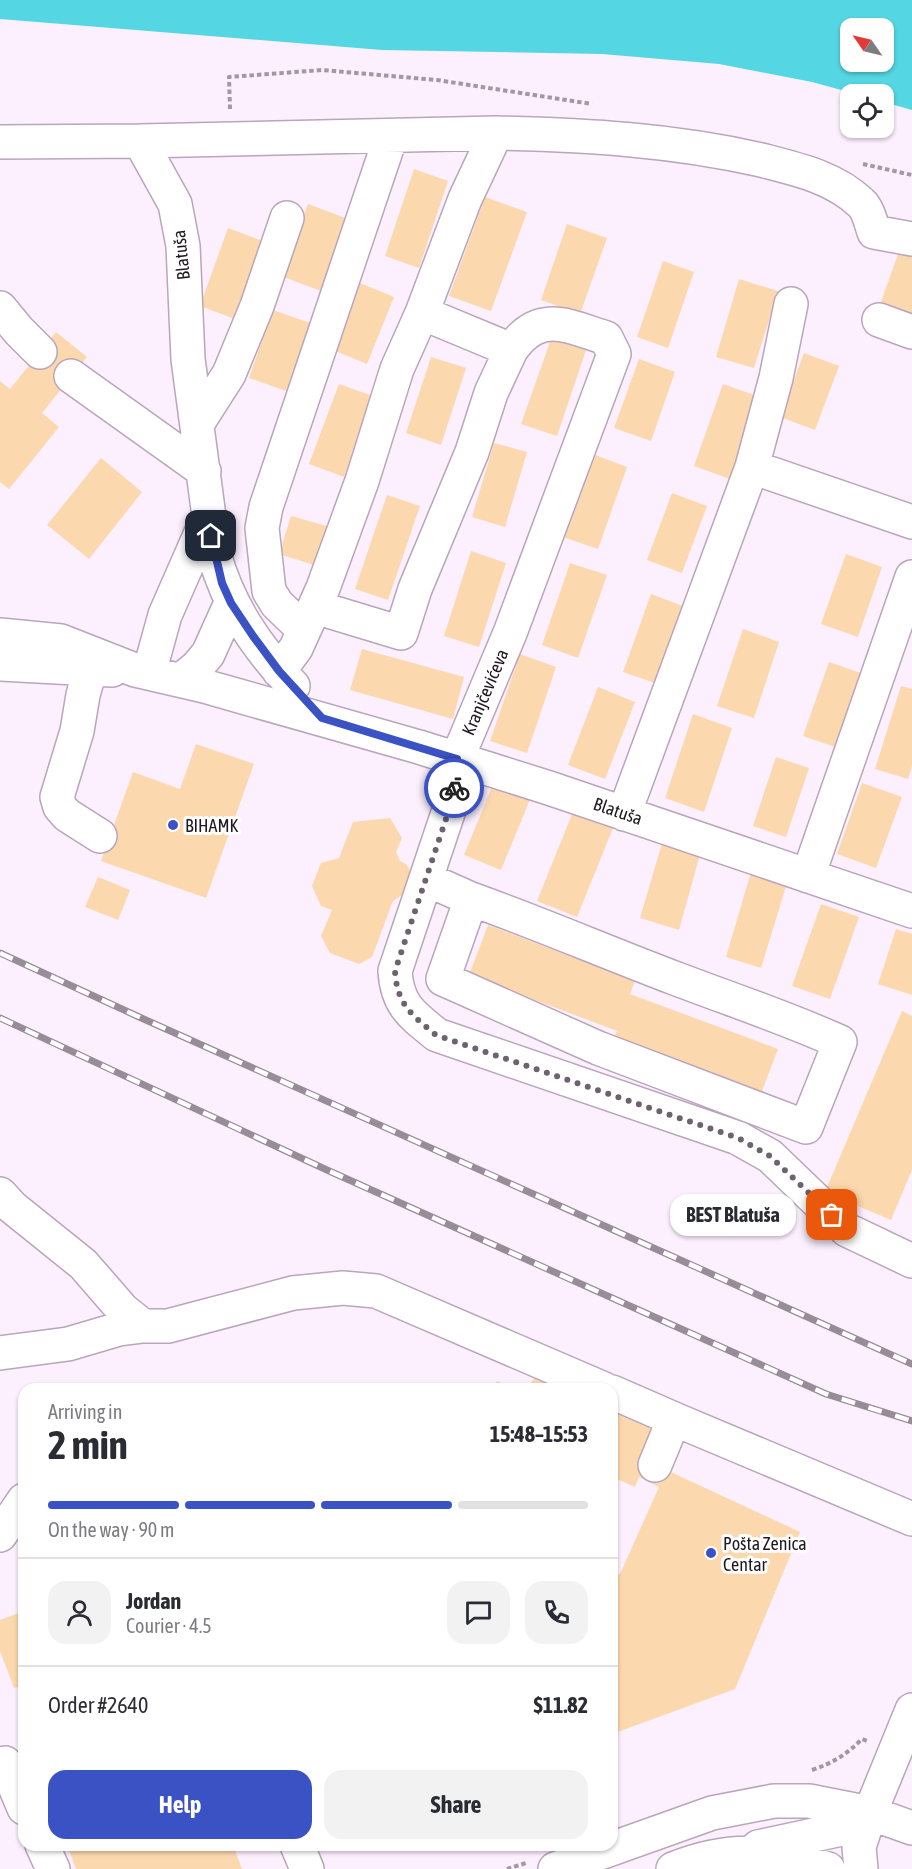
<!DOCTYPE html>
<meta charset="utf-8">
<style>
:root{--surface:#fff;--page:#f2f2f3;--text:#2b2b33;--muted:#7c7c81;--line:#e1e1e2;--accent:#3a52c4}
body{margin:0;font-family:"Asap Condensed",sans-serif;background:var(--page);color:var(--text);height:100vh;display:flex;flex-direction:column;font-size:22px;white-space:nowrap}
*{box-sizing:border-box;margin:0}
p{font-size:20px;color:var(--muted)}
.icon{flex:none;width:33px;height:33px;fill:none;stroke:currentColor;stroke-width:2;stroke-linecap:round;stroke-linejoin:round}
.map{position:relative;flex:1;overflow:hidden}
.panel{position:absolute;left:18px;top:1383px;width:600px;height:468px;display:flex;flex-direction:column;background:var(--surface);border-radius:18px;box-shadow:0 2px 4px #0004}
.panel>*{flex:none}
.needle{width:39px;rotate:304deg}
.buttons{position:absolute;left:840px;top:18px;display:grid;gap:12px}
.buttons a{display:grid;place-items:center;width:54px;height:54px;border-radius:12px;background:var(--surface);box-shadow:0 2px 4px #0004;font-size:30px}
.pin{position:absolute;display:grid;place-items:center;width:51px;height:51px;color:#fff;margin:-26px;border-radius:12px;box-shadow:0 3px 9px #0006}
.courier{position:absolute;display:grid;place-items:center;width:60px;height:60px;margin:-30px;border:4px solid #3a52c4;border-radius:50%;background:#fff;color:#222;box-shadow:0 2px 8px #0007}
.bubble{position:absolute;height:42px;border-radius:18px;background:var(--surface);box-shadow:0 2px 4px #0004;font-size:20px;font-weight:700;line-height:42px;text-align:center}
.head em{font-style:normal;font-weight:700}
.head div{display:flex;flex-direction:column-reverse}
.head{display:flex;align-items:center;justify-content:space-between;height:102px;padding:0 30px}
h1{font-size:39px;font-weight:700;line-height:45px}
.bar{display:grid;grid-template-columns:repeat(4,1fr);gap:9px 6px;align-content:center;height:72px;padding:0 30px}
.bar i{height:8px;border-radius:4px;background:var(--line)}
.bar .on{background:var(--accent)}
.bar p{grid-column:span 4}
.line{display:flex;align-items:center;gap:15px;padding:0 30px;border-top:2px solid var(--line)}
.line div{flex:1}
.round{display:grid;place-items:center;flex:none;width:63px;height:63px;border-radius:18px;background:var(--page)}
.primary-button{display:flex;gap:12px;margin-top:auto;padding:12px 30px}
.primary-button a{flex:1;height:69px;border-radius:18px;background:var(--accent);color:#fff;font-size:24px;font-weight:700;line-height:69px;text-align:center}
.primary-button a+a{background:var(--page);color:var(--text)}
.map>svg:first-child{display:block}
.water{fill:#54d6e3;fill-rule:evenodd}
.building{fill:#fcd8ae}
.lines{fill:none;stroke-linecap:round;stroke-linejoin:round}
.minor-casing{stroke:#b9a5bc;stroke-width:36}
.path{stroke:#a297a4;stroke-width:4;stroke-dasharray:4.5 3;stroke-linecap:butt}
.minor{stroke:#fff;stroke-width:33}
.rail-casing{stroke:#978c98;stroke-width:7}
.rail{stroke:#fff;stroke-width:4.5;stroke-dasharray:14;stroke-linecap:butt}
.done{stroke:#6d636e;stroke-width:6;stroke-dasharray:0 10.8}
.route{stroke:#3a52c4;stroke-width:8}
.poi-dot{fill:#3a52c4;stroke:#fff;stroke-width:2}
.labels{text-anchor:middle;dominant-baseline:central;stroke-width:6;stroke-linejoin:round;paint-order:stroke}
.street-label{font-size:18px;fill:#201821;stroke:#fff}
.poi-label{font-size:18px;fill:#201821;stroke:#fff;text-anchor:start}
</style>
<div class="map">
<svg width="912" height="1869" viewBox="0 0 912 1869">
<rect width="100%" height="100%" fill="#fceffe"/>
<path class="water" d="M0,0h912v110l-28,-8v-8h-28l-44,-12 -93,-18 -117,-10 -220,-4 -382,-31zM850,28h34v34h-34z"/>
<path class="building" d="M414,169l34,12 -29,87 -34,-12z
M485,197l42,15 -36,99 -42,-15z
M308,204l40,15 -27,72 -40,-15z
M567,224l40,14 -27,76 -39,-14z
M228,228l35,13 -28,78 -35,-13z
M902,243l10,3v76l-34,-12z
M663,261l31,11 -26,76 -31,-11z
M739,279l39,12 -24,77 -38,-11z
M360,283l34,14 -27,67 -34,-14z
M273,310l37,13 -24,68 -37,-13z
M56,332l31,25 -45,56 17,14 -50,62 -9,-7v-101l10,8z
M551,339l35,11 -29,86 -36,-12z
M804,353l35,13 -24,64 -35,-13z
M431,357l35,11 -25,77 -35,-12z
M639,359l36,13 -24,69 -37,-13z
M339,384l34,12 -29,81 -35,-13z
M723,384l37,13 -30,82 -36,-13z
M494,443l33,9 -22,75 -33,-10z
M590,453l37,14 -29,82 -38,-13z
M101,458l41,34 -53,67 -42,-34z
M672,493l35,13 -25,67 -35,-13z
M387,495l33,11 -32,94 -33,-11z
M291,516l39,11 -13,39 -38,-12z
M471,551l35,12 -27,84 -35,-11z
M846,554l36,13 -24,70 -37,-13z
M570,563l37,12 -29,83 -36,-13z
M651,594l34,13 -27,77 -35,-12z
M743,629l36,13 -25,76 -37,-12z
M362,649l102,28 -11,42 -103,-29z
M520,654l36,13 -29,86 -37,-12z
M829,662l32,11 -26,74 -32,-11z
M901,686l11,3v77l-4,13 -33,-10z
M598,687l37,15 -30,77 -37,-14z
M693,714l39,14 -28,84 -39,-14z
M196,744l58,20 -48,134 -105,-37 32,-89 47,17z
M776,757l33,11 -23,69 -33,-11z
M494,782l37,15 -30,73 -37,-15z
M862,783l40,14 -26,71 -39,-14z
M575,807l40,16 -38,94 -40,-16z
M390,818l12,20 -6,14 4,9 6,3 8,12 -6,15 -15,10 -21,56 -13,7 -29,-11 -9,-17 11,-26 -11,-4 -9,-20 9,-23 18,-5 14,-36z
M663,840l38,11 -22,79 -39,-12z
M751,872l36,11 -26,85 -35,-11z
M98,877l32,13 -12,30 -33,-13z
M821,904l38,13 -29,82 -38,-13z
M488,925l147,56 -5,13 148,55 -19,50 -148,-55 6,-13 -148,-56z
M896,929l16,5v61l-34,-11z
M902,1011l10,5v154l-21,50 -66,-28z
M536,1375l33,14h-42z
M497,1381l21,8h-24z
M612,1407l48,20 -13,34 153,71 -65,157 -123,45v-157l8,-3 39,-87 -20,-10 -4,10 -23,-10z
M24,1611v74l-10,3 -14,-37v-31z
M67,1845h98v2l7,-2h61l9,24h-166z"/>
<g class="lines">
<g class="minor-casing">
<path id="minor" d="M496,133c90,2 178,7 265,27 35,9 73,17 100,43 7,6 10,20 13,29l38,7
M140,141l356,-8 -31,66 -43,114 -25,56 -35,112 -39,107 -27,60 -17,23
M0,142l140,-1 35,63 8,42 5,113 26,195c15,53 42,92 79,132
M0,308l19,23 21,21
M422,313l89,37c28,-41 57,-24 95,-12l8,16 -104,279 -53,126 -4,39 -58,173c2,34 17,44 42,64l301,103 32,18 77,74 65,31
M879,320l33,12
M71,376l133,95
M197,424l32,-50 28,-68 30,-88
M752,467l160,55
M315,607l86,26 14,-44 57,-137 19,-59 20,-43
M304,630l-27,-26 -8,-13 -7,-63 4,-21 125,-371
M0,635l61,6 74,29 69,16 215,61 130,41 363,123
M0,664l112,6
M90,670l-7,25 -6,36 -20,66 3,10 7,8 33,21
M149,673l16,-58 43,-98
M181,680l16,-13 11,-13 23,-51
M624,814l128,-347 24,-89 15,-74
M808,876l104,-299
M426,879l45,20c70,25 137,54 206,80 55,21 110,39 163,63l-34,85 -208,-79 -155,-69 28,-80
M0,1194l12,13 71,57 40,46 20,16
M0,1353l68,-9 51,-15 24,-3h25l125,-33 50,-5 33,3 228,98
M612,1392l62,27
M655,1465l19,-46 238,100
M0,1535l24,-35
M5,1763l19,45
M42,1845l11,24
M297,1845l10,24
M758,1847l79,-17 33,-17
M555,1869l157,-56 62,-12h35l61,12 42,15
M673,1869c57,-23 98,-19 155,0
M861,1869l-2,-22 11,-34 42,-103"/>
</g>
<path class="path" d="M230,109l-1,-32 93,-7 115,10 155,24
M863,164l49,11
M812,1770c21,-7 35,-16 50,-31l5,2
M507,1869l19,-6"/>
<use href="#minor" class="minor"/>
<g class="rail-casing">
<path id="rail" d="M0,953l137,63 775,348
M0,1018l327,152 499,224 86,27"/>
</g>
<use href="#rail" class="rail"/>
</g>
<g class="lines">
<path class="done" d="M454,788l-1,10 -58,173c2,34 17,44 41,64l302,103 32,18 62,59"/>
<path class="route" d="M211,536l11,47 9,20 22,33 26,35 43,47 135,41 -3,29"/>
</g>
<g class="poi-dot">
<circle cx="173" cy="825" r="6"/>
<circle cx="711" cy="1553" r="6"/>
</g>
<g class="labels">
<g class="street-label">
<text transform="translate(181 255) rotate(-96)">Blatuša</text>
<text transform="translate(485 692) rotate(-67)">Kranjčevićeva</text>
<text transform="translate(618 811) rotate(19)">Blatuša</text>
</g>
<g class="poi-label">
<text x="185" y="825">BIHAMK</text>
<text x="723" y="1543">Pošta Zenica<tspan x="723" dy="21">Centar</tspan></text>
</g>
</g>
</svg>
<div class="buttons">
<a><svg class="needle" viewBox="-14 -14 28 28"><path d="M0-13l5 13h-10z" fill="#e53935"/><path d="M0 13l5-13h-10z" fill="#7c7c81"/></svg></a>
<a><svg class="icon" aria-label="locate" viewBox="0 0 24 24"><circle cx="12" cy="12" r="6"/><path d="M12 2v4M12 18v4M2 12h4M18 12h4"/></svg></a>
</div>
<div class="pin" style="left:832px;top:1215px;background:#ea580c"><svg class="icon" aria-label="bag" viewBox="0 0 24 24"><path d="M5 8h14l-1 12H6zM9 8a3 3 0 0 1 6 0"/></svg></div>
<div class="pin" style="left:211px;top:536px;background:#1f2937"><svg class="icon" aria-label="home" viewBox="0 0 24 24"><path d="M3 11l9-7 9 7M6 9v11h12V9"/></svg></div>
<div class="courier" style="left:454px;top:788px"><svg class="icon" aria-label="bike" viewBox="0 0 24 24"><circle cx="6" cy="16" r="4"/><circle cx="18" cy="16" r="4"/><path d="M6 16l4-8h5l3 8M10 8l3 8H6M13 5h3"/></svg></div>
<div class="bubble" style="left:670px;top:1194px;width:126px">BEST Blatuša</div>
<section class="panel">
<div class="head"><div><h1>2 min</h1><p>Arriving in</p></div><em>15:48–15:53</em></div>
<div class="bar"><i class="on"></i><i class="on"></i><i class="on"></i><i></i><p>On the way · 90 m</p></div>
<div class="line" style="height:108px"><a class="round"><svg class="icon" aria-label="person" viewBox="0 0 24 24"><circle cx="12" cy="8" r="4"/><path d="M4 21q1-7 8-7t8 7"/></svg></a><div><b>Jordan</b><p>Courier · 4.5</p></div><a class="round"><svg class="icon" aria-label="chat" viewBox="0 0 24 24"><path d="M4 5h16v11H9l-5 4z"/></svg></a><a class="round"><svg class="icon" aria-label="phone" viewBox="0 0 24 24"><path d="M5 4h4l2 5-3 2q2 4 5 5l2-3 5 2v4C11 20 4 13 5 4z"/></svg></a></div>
<div class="line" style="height:78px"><div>Order #2640</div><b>$11.82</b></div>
<div class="primary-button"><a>Help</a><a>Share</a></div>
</section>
</div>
